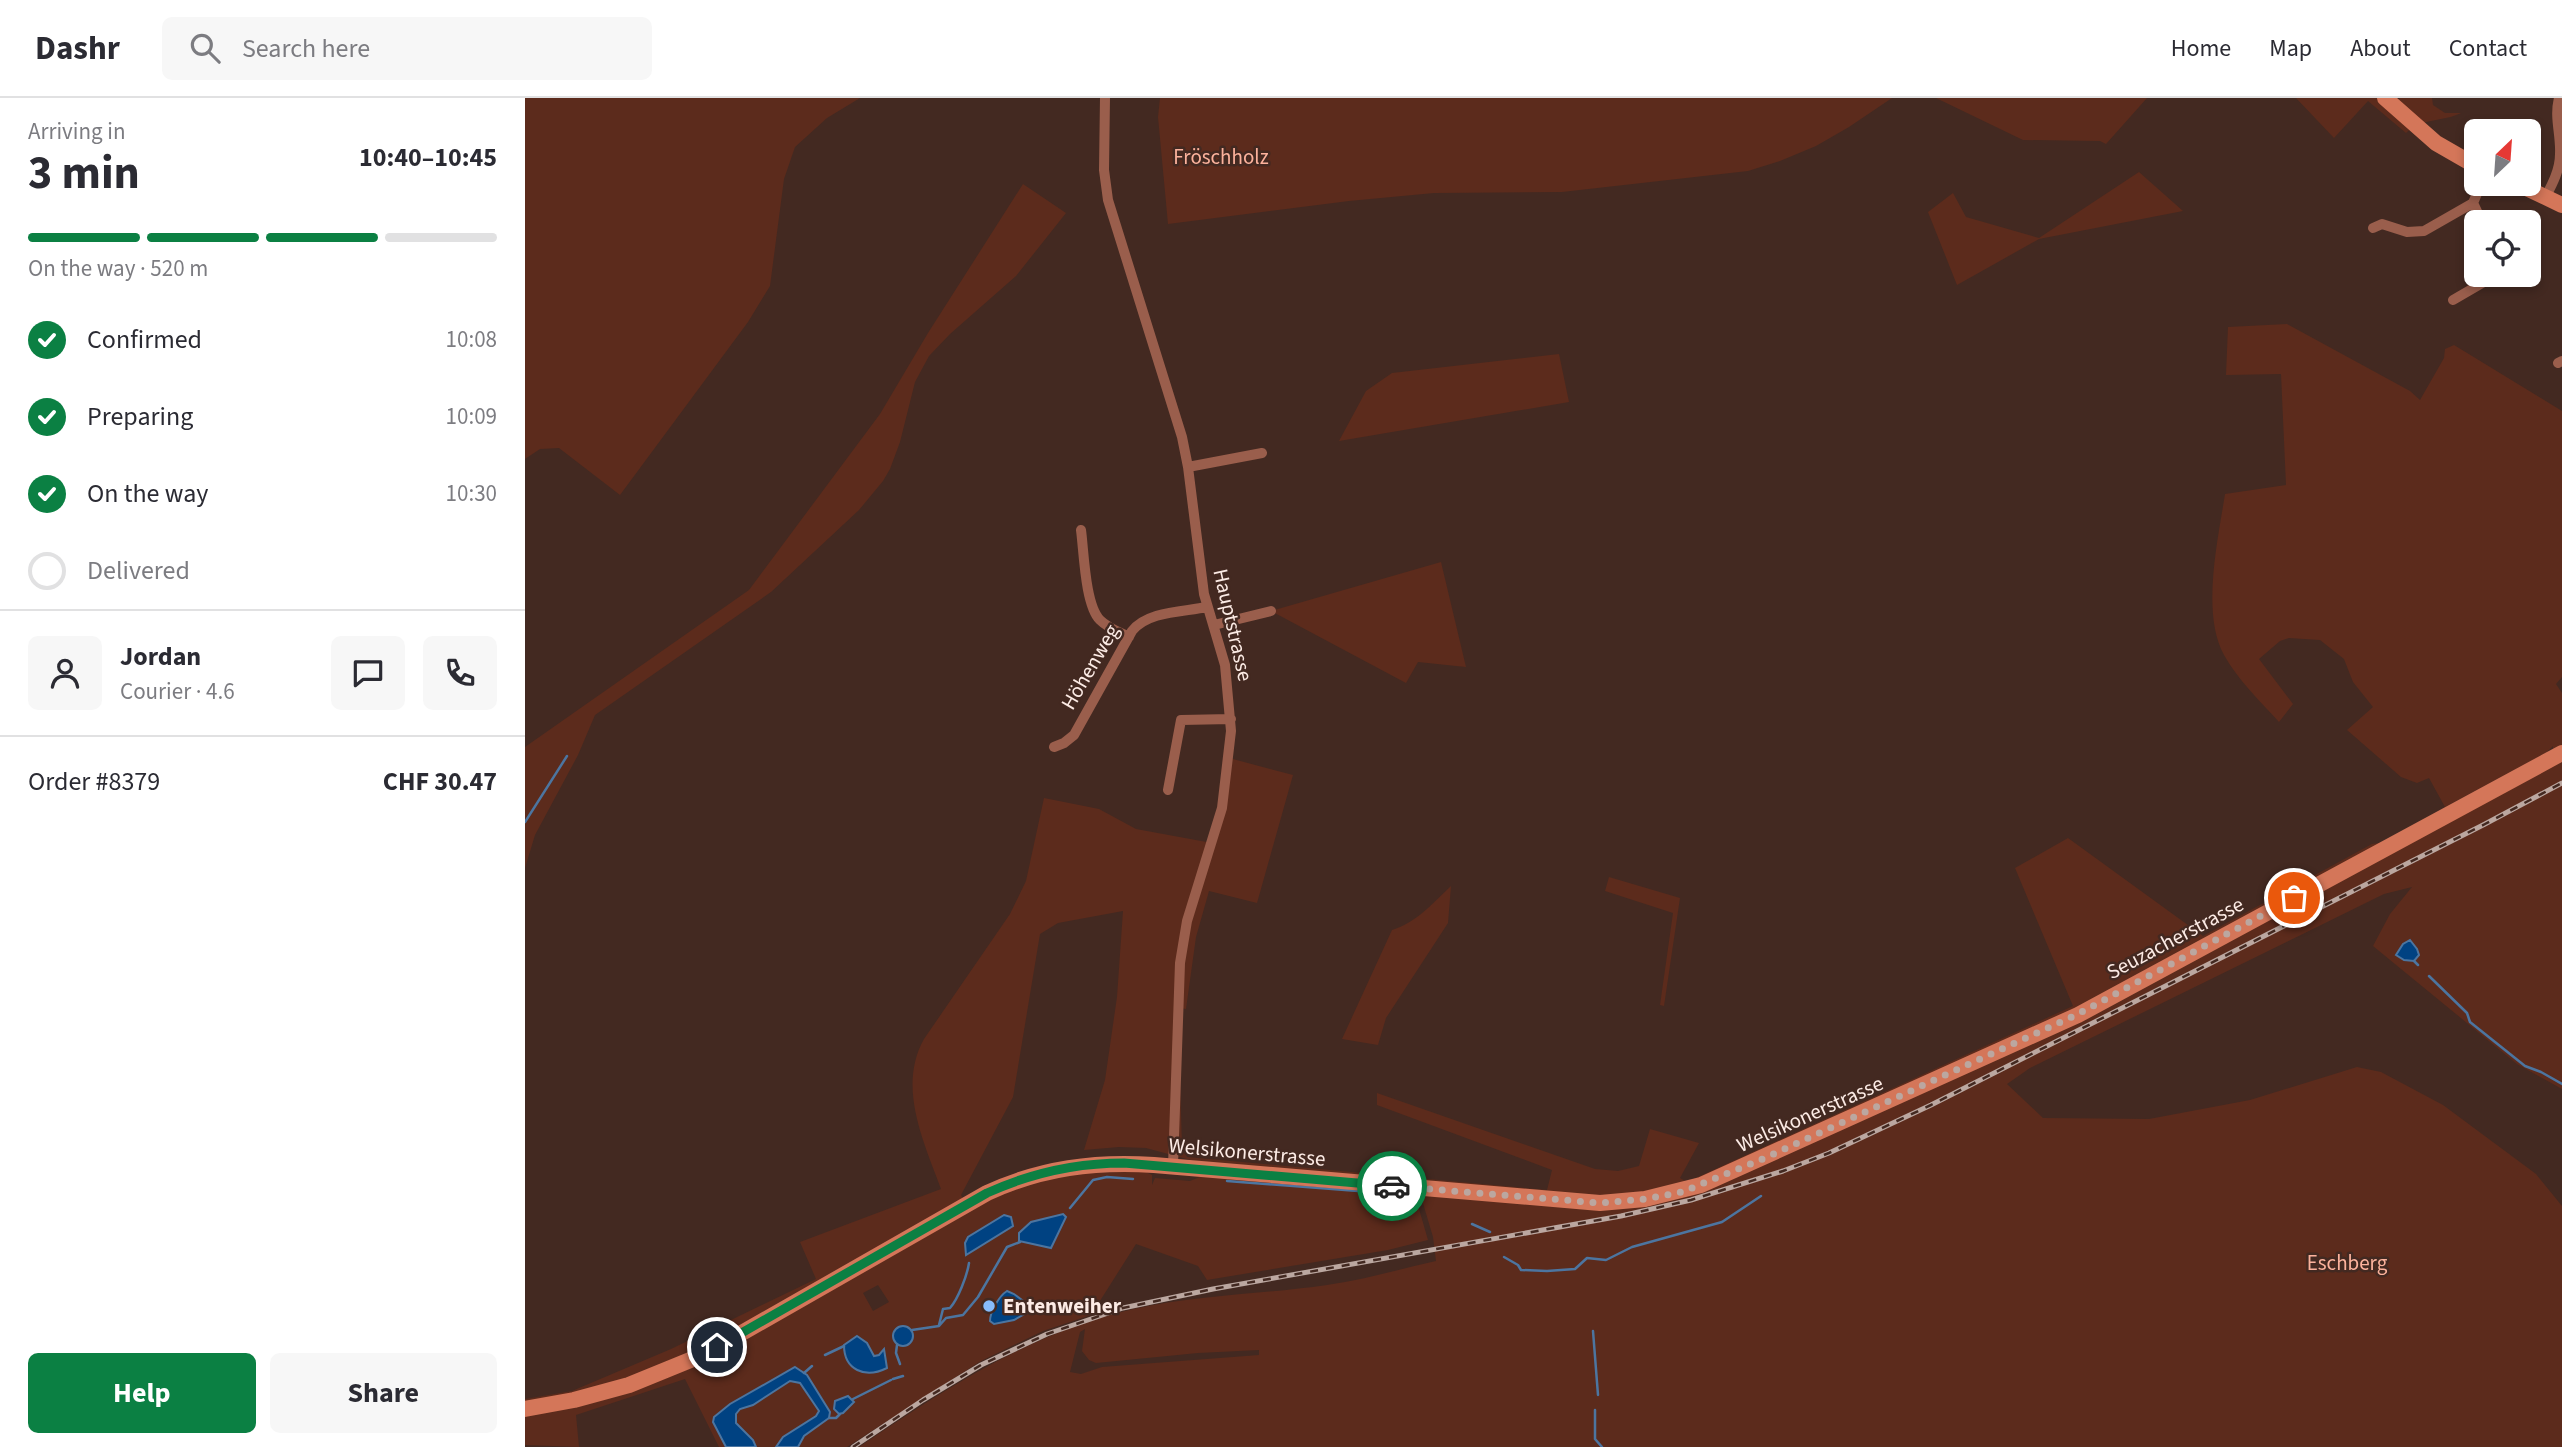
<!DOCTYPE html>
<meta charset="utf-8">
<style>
:root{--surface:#fff;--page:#f7f7f7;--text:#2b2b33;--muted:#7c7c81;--line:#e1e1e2;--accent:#0b8043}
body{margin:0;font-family:"Source Sans 3",sans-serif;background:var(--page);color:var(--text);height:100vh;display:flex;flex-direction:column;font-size:26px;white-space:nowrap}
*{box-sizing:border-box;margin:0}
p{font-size:23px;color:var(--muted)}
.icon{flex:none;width:38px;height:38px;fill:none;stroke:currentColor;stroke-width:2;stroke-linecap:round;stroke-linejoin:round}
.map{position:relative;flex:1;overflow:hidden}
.sheet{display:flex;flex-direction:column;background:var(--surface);width:525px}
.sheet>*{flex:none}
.needle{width:46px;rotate:25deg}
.tools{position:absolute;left:1939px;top:21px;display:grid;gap:14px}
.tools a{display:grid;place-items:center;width:77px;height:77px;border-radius:10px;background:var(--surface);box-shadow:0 4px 10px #0003;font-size:35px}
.pin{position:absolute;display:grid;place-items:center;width:60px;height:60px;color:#fff;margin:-30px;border:4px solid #fff;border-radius:50%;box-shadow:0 2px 7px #0007}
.courier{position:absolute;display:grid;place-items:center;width:70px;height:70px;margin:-35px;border:5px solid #0b8043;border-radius:50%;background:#fff;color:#222;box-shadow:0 2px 9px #0007}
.headline em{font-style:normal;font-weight:700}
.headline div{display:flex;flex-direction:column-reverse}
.headline{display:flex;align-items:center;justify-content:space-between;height:119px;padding:0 28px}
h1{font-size:46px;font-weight:700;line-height:52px}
.bar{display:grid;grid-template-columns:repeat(4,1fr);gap:10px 7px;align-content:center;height:84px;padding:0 28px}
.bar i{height:9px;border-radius:5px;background:var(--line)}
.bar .current{background:var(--accent)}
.bar p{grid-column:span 4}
.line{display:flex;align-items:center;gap:18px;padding:0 28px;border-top:2px solid var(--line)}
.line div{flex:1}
.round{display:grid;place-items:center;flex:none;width:74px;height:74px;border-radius:10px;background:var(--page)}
ol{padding:0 28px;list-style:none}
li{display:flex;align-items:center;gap:21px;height:77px}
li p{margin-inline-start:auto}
li .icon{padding:7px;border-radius:50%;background:var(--accent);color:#fff;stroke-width:4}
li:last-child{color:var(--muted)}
li i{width:38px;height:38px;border:4px solid var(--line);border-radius:50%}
.action{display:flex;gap:14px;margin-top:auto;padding:14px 28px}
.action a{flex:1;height:80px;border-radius:10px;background:var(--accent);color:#fff;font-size:28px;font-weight:700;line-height:80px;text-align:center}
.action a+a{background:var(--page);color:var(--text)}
header{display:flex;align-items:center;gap:42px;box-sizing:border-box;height:98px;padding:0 35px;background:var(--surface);border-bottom:2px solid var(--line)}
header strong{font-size:33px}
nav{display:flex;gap:38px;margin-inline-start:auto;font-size:24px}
.search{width:490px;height:63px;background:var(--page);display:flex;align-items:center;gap:18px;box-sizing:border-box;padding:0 24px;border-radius:10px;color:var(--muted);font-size:26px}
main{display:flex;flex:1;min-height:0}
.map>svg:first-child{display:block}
.green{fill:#5c2b1c;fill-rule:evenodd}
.water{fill:#004282;stroke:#4c75a0;stroke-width:2}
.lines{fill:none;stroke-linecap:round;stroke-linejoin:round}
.stream{stroke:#4c75a0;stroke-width:2.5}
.street{stroke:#9a5e4c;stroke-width:10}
.secondary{stroke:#d47659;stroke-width:16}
.rail-casing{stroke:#bba7a0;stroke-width:5}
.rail{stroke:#432921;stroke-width:2.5;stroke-dasharray:8;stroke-linecap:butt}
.done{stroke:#bba7a0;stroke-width:7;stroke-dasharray:0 12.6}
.route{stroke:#0b8043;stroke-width:9}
.poi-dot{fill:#87bbfb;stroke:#432921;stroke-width:2.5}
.labels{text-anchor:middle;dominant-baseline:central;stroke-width:5;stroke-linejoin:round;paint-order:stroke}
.park-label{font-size:21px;fill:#fcb29c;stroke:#432921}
.street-label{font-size:21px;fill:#fcebe5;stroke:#432921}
.poi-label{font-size:21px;font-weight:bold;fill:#fcebe5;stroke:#432921;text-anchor:start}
</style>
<header>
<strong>Dashr</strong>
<div class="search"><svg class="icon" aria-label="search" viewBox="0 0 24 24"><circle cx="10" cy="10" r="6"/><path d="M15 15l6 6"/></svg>Search here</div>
<nav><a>Home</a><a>Map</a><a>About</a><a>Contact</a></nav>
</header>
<main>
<section class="sheet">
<div class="headline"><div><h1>3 min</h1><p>Arriving in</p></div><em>10:40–10:45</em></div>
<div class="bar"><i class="current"></i><i class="current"></i><i class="current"></i><i></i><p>On the way · 520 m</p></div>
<ol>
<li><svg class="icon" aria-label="check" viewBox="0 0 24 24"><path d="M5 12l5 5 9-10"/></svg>Confirmed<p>10:08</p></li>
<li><svg class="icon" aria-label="check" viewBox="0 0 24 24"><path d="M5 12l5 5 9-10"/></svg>Preparing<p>10:09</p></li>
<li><svg class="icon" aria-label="check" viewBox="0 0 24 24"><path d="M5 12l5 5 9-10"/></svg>On the way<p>10:30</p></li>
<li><i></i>Delivered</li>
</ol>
<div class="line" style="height:126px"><a class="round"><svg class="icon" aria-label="person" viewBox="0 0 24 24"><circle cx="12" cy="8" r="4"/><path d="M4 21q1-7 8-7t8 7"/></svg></a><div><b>Jordan</b><p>Courier · 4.6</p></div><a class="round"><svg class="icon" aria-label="chat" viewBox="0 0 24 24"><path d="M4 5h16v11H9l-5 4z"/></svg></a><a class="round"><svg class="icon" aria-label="phone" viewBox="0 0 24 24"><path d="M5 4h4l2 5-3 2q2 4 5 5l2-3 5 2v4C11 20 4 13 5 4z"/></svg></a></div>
<div class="line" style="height:91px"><div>Order #8379</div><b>CHF 30.47</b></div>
<div class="action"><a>Help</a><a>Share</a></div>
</section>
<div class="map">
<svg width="2037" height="1349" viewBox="0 0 2037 1349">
<rect width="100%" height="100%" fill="#432921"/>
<path class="green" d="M0,0h335l-33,20 -32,29 -11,32 -14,107 -22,36 -128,173 -61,-47 -19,1 -15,10z
M635,0h732l-43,29 -33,19 -36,15 -32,10 -186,21 -128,1 -85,8 -181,23 -10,-107z
M1411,0h211l-41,46 -6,-3 -77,-1z
M1771,0h89l8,8 7,-8h32l1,7 12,8h16c-18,9 -40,5 -55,20l-38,-32 -34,37z
M1614,74l44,39 -144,28 -82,46 -29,-73 25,-19 13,24 73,21z
M498,86l43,29 -50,63 -66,58 -21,22 -14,26 -15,60 -10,27 -7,12 -24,29 -88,82 -176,123 -17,40 -43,80 -10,33v-121l224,-157 131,-176 48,-81z
M1762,226l123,67 10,9 24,-42 1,-9 9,-4 108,66v266l-6,7 6,9v396l-45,-25 -144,-118 17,-32 22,-27 -28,7 -354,174 -23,16 36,34 106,1 101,-19 107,-33 24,5 62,33 93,69 26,32v241h-1703c86,-58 175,-117 279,-139 62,-13 127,-14 189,-23 37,-5 73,-16 109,-24l-3,-24 -16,-54 -219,-21 -52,-14 -27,-1 -35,3 21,-70 12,-83 6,-86 -65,12 -18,11 -27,163 -52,98 5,9 95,-30 83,-3 8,4v10l3,-7 35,3 12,-5 204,17 11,9 11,38 -40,10 -181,30 -9,-14 -62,-22 -45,71 -48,16 -62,30 -134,86h-128l-34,-68 -109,36 3,32 -54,-2v-46l47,-8 99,-42 145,-70 -16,-37 141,-53c-17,-47 -44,-102 -17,-150l86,-125 16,-33 18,-83 55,11 37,20 76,14 17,-85 64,17 -36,128 -48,-12 -13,46 -10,72 -8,-1 4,139 5,10 360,33 5,-20 -175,-65v-12l218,76 23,2 21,-5 11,-37 49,14 -19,35 7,4 386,-176 -58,-138 53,-30 135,98 169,-92 32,-5 149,-88v-5l-7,7 -101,54 -16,-29 -12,5 -16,-6 -54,-47 26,-23 -20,-25 -9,-23 -24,-19 -31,-2 -9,3 -21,18 34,45 -14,18c-19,-21 -41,-42 -55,-67 -23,-41 -6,-116 1,-161l61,-9 -5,-111 -55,1 2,-48zM353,1187l11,17 -16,9 -10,-18zM560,1231l-3,22 7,9 7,3 102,-10 61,-3v5l-157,12 -21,7 -11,-2 10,-40z
M1034,256l10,48 -230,39 27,-50 26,-18z
M916,464l25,105 -48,-5 -12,21 -135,-72z
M1084,779l71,21 -16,108 -4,-1 13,-92 -68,-22z
M926,788l-3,37 -62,95 -8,27 -36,-6 50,-109c24,-7 41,-27 59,-44z"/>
<path class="water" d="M1885,842l7,9 2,6 -5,6 -10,-1 -8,-5 7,-11z
M538,1116l3,3 -15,31 -32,-7v-8l12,-11z
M479,1117l7,2 2,9 -47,29 -1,-12 3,-6z
M482,1193l7,3 16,12v5l-16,9 -20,4 -4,-3c0,-9 9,-25 17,-30z
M368 1238a10 10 0 1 1 20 0a10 10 0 1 1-20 0Z
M332,1238l10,7 7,13 5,-1 5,-6 3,19c-22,11 -43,2 -43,-23z
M270,1269l12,8 23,37 -1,6 -25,18 -6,11h-22l7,-10 33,-21 3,-5 -19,-28 -10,-2 -37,24 -13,4 -4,5v9l17,17 3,7h-30l-13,-25 1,-5 16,-13z
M323,1298l6,6 -11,11 -4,1 -5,-5 1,-8z"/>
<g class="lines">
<path class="stream" d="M0,724l42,-66
M1889,863l4,4
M1904,878l38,37 3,9 55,44 16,6 21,12
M702,1083l157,12 30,11
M545,1110l23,-28 14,-3 26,2
M947,1126l18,8
M979,1159l14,8 3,5 26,1 28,-2 12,-11 19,2 26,-13 90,-25 39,-26
M414,1227l4,-16 7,-1c8,-9 17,-32 19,-45
M387,1232l27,-4 7,-8 17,-3 15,-18 29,-50 13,-5
M1068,1233l5,64
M372,1247l-1,8 4,11
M300,1257l19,-9
M279,1275l8,-7
M368,1281l10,-3
M328,1301l38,-19
M1070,1312v29l7,8
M304,1320h7l4,-4"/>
<path class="street" d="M580,0l-1,72 4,30 74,237 6,30 16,127 21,71 6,66 -9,77 -35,113 -7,42 -7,203
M2021,98c7,-13 14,-27 14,-42 1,-20 -6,-36 -1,-56
M1948,105l9,19
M1848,130l9,-4 25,8 17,-1 49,-28 8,-19
M1928,202l43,-25
M2033,265l4,-2
M663,369l74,-14
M556,432c3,22 4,75 19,90 8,8 19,12 29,17
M689,527l57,-14
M529,649l10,-4 10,-8 58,-104c16,-20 51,-19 75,-24
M643,692l13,-70 50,-1"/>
<path class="secondary" d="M1860,0l51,45 40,23
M1993,86l44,21
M0,1311l49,-9 55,-15 76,-31 282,-161c54,-25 108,-32 167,-28l446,38 45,-4 56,-14 377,-170 484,-262"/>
<g class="rail-casing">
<path id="rail" d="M328,1349l70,-47 58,-35 66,-31 76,-26 90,-19 408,-73 70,-16 92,-29 46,-18 102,-48 554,-281 77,-41"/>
</g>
<use href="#rail" class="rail"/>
</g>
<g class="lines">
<path class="done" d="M867,1088l208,17 45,-4 37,-7 83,-34 313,-144 216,-116"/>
<path class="route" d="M192,1249l270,-154c44,-20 89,-30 137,-30l268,23"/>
</g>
<circle class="poi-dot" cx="464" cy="1208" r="7"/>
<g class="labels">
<g class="park-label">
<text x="696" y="59">Fröschholz</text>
<text x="1822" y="1165">Eschberg</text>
</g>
<g class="street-label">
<text transform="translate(708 527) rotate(77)">Hauptstrasse</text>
<text transform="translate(565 569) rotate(-60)">Höhenweg</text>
<text transform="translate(1650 840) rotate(-28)">Seuzacherstrasse</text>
<text transform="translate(1285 1016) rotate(-24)">Welsikonerstrasse</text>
<text transform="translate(722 1054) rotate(5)">Welsikonerstrasse</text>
</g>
<g class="poi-label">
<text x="478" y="1208">Entenweiher</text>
</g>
</g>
</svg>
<div class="tools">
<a><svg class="needle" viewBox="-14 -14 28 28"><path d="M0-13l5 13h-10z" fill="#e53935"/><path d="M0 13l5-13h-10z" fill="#7c7c81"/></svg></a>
<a><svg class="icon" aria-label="locate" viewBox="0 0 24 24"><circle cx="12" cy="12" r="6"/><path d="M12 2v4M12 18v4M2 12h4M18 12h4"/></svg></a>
</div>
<div class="pin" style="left:1769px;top:800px;background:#ea580c"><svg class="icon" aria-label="bag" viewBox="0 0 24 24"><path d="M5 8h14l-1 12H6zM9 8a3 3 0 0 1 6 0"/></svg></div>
<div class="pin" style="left:192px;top:1249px;background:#1f2937"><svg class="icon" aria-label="home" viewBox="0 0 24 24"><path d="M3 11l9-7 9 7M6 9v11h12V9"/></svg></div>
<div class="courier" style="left:867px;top:1088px"><svg class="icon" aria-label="car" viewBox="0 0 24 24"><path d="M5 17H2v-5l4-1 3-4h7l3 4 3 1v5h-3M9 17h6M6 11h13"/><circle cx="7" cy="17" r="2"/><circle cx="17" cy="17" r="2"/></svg></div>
</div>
</main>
